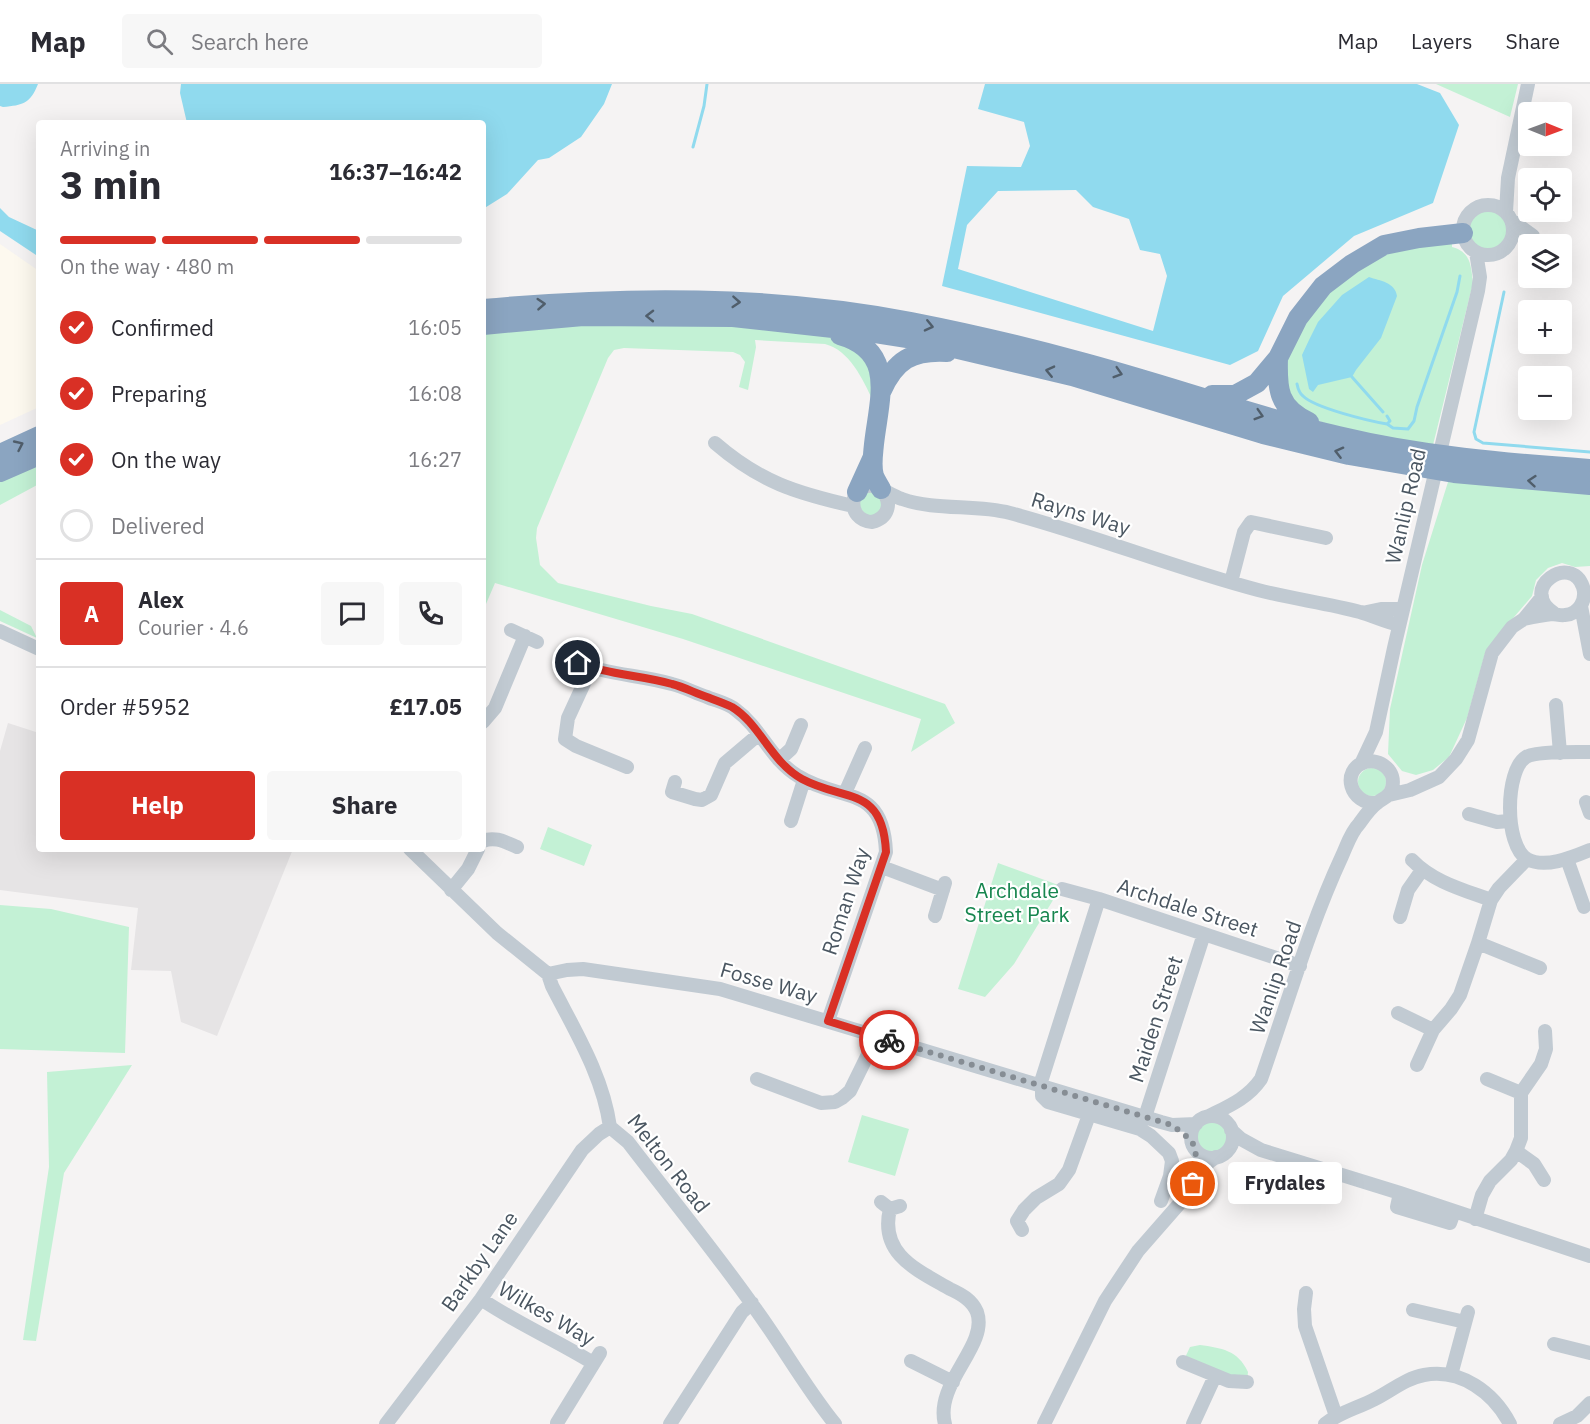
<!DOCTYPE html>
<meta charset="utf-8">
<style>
:root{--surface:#fff;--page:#f7f7f7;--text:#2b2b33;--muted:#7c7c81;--line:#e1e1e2;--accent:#d93025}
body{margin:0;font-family:"IBM Plex Sans",sans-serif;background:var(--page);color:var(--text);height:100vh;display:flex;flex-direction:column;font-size:22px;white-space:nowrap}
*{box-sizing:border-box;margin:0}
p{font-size:20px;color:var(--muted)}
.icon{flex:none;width:33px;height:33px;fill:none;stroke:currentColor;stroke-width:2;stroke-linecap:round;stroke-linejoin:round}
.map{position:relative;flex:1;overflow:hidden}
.details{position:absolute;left:36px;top:36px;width:450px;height:732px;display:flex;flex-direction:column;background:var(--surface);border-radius:6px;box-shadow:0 6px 24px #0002}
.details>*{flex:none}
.needle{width:39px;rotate:91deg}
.controls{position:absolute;left:1518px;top:18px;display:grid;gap:12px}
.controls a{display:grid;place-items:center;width:54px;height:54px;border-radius:6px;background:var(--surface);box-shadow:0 6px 24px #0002;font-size:30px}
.pin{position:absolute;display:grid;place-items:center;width:51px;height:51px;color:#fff;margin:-26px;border:3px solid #fff;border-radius:50%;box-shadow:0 2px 6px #0007}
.courier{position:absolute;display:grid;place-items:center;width:60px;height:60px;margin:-30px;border:4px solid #d93025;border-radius:50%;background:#fff;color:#222;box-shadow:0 2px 8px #0007}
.bubble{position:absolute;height:42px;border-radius:6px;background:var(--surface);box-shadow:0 6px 24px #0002;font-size:20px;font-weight:800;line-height:42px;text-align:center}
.overview em{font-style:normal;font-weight:800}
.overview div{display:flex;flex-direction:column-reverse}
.overview{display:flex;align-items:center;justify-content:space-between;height:102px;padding:0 24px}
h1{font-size:39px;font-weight:800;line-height:45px}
.bar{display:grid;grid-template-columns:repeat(4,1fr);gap:9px 6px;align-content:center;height:72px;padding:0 24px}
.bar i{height:8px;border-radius:4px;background:var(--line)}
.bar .selected{background:var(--accent)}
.bar p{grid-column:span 4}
.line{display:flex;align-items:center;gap:15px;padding:0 24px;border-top:2px solid var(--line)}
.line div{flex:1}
.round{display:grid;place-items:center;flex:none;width:63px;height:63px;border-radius:6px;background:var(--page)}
ol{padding:0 24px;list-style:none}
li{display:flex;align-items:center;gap:18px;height:66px}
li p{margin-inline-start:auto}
li .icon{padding:6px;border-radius:50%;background:var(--accent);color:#fff;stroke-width:4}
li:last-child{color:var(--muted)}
li i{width:33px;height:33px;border:3px solid var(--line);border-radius:50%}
.cta{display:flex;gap:12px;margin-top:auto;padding:12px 24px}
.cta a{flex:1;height:69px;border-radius:6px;background:var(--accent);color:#fff;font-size:24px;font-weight:800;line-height:69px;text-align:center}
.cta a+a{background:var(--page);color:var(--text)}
header{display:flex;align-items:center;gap:36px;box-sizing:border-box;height:84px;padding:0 30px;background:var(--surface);border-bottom:2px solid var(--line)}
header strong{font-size:28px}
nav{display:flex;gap:33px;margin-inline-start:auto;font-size:21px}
.search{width:420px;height:54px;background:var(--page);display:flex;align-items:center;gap:15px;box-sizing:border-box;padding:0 21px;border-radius:6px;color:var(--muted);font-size:22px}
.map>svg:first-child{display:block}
.commercial{fill:#fdf9ef}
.education{fill:#e6e4e5}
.green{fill:#c3f1d5}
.water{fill:#90daee;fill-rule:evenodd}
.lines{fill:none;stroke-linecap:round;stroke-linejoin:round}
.stream{stroke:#90daee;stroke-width:3}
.minor{stroke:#c1cad2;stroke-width:14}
.highway{stroke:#8ba5c1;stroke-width:20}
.oneway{stroke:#505e6b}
.done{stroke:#868d94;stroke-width:6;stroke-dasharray:0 10.8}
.route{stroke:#d93025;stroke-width:8}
.labels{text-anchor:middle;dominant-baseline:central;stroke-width:4.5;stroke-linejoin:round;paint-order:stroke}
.street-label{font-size:21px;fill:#4a5661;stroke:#fff}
.park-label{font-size:21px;fill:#17864f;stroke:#fff}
</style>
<header>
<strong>Map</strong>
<div class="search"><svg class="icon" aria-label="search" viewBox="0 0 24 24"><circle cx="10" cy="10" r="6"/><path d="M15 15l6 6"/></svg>Search here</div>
<nav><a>Map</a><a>Layers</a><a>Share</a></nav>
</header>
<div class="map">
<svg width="1590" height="1340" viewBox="0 0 1590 1340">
<rect width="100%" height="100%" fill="#f5f3f3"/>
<path class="commercial" d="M0,160l39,27v136l-39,18z"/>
<path class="education" d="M8,639l31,10v116h254l-76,187 -36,-14 -10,-51 -40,-1 7,-62 -138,-18v-139z"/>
<path class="green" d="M1436,0h82l-8,33z
M1463 146a25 25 0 1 1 50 0a25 25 0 1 1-50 0Z
M1436,159l16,1v3c19,5 19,19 21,36l-40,162c-31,-5 -120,-16 -139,-39 -7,-9 -9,-26 -12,-36l23,-54 42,-41 40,-22z
M792,238l78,28 3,51c-10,-22 -24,-51 -48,-57l-70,-4 1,7 -8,43 -9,-3 6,-25 -5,-7 -7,-3 -109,-4 -10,2 -6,8 -71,170 -1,10 4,27 18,18 93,23 41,8 253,90 10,19 -44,29 10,-33 -238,-80 -188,-56 -12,28v-286z
M39,371v29l-39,21v-33z
M1448,398l142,9v75l-15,1 -13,-4 -14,5 -12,12 -4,16 -46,54 -19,68 -18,39 -16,13 -17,5 -14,-4 -14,-17 2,-45 32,-144z
M865,403l23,14 -16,21 -19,-22z
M0,526l31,16 6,12 -37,-17z
M1358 698a14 14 0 1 1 28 0a14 14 0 1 1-28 0Z
M548,743l44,18 -8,21 -44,-17z
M998,779l63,23v1l-47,77 -29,33 -27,-8z
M0,821l51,4 78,18 -4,126 -125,-4z
M132,981l-68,108 -28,168 -13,-1 26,-173 -2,-95z
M862,1031l47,14 -14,47 -47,-14z
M1196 1053a16 16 0 1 1 32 0a16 16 0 1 1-32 0Z
M1200,1261c21,3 38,5 48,27l-1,10 -64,-20 7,-15z"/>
<path class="water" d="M0,0h38c-8,20 -15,21 -35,23l-3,-1z
M181,0h431l-8,20 -23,33 -32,21 -11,2 -31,34 -24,15v-86h-296l-7,-30z
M985,0h432l23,9 19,32 -26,78 -79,33 -71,60 -25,55 -28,14 -288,-79 25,-120 54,1 9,-21 -6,-24 -46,-13zM1076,106l17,17 36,12 11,31 20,4 7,22 -14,55 -195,-62 9,-44 31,-34z
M0,124l9,9 30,14v26l-39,-26z
M1369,193c11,4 26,5 28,19l-16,42 -25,32 -4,7 -34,8 -5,7 -4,-3 -7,-34 7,-15 9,-18 24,-27z"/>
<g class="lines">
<path class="stream" d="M693,63l11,-41 3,-22
M1504,208l-30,140 2,7 7,4 107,9
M1352,293l31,35
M1297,300c1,5 2,9 6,12 12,12 66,25 84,28l6,4 15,1 6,-8 3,-14 40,-115 3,-16
M1387,332l3,5 -3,3"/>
<path class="minor" d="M1463 146a25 25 0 1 1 50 0a25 25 0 1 1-50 0Z
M1506,128l2,-34 20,-94
M1511,136l22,16
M715,359c45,39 81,50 138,63
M882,407c11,12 6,27 -10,31 -27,-2 -23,-39 1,-36 9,2 19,10 29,13 34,12 73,5 108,14 83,22 164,55 248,77 34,9 69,13 102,22 13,4 26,10 39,13
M1231,498l13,-50 7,-10 75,16
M1581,522l9,48
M1362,529l19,-4h22
M1524,535c9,-2 18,-4 28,-5 4,0 9,2 13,1 14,-1 22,-15 18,-28 -12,-35 -66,2 -29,26
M511,546l26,12
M0,547l39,18
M578,579c31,12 63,12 94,21 12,3 23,9 35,13 9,4 21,6 29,13 25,18 35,50 62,66 43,27 85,7 88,76l-58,169
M591,584l-23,50 -3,21 11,7 51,21
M1556,621l4,48
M483,638l12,-14 30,-72
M1590,668c-14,0 -54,-1 -64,5 -21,13 -22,88 1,102 18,10 46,-2 63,-9
M779,676l12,-11 10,-24
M1361,680l15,-32 18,-84 84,-357 2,-14 -4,-25
M675,698l-3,10 23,7 7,1 9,-5 14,-32 33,-28
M845,709l20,-45
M1389,711l21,-5 29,-13 17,-18 12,-19 24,-87 20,-26 12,-8 18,-22
M1586,718l4,11
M1469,730l28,8 12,-1
M791,737l13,-41
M483,757c12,-5 22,1 34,6
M410,765l87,84 51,41 4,12c23,45 51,90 58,141l18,15c42,55 86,108 126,165 28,38 51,80 81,117
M1527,775l-28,29 -8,12 -13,43 62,25
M1567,775l17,48
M1412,776c21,22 52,30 79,40
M882,783l61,23
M1062,805l37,10 201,67
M451,806l17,-21 10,-20
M935,832l10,-33
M1400,833l8,-27 14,-20
M548,890l19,-4 16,-1 137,20 441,133 11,3 24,-1
M1398,929l35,17
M1417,981l16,-35 18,-21 9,-14 18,-52
M757,995l64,24 14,-1 7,-4 8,-7 27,-55
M1487,995l34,14
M1040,1001l59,-186
M1042,1002v10l6,6 92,27 11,7 18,17 3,8 -2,15 -9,25
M1209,1032c20,-10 39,-18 52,-37 26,-74 48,-152 81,-223 5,-11 9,-24 17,-32 5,-7 11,-16 18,-21 6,-5 13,-6 15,-15 5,-17 -12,-30 -27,-26 -25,8 -15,43 12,41
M1191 1053a21 21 0 1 1 42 0a21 21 0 1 1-42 0Z
M1145,1033l59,-183
M1231,1046l10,9 20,11 139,43 190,63
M1516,1067l18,13 10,16
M1400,1109l-3,14 53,16 4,-11
M881,1118l9,7 10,-3
M890,1125c-11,45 27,61 60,80 11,5 22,11 27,23 12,34 -43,71 -32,112
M1475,1135l7,-24 8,-14 21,-21 5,-9 5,-13v-45l20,-29 5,-15 -1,-18
M1022,1146l-5,-9 7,-11 12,-12 23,-14 10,-14 20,-55
M1306,1209l-2,16 1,17 31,90
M481,1215c35,24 75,41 112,64
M1413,1226l52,12
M1554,1260l36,9
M911,1277l42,21
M1183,1278l46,19 18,1
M1451,1291l17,-63
M557,1339l43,-70
M386,1340l95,-125 101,-149 17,-16 11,-7
M670,1340l72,-112 10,-9
M1044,1340l61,-123 33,-50 42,-48 29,-41 7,-5
M1193,1340l22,-48
M1325,1340c15,-12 33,-16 50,-25 16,-8 31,-21 49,-24 37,-7 70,18 86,49
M1560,1340l17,-8 13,-13"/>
<path class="highway" d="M483,225c143,-13 287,-14 428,13 56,11 112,24 166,39 87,23 173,54 261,75 83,20 167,27 252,33
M483,241l100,-9 150,1 136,15 51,8 152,36 191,58 86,21 105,18 136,12
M840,251c57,16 39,64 34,109 -1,11 -3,22 0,32 2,5 5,9 7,13
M1278,274c-1,31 0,50 31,64
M881,308c14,-32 31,-42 66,-40
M1212,311h23l22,-12 21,-25 20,-40 25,-32 29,-22 32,-19 35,-7 44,-5
M0,370l39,-18
M0,388l39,-17
M857,408l15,-33"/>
</g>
<defs><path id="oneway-chevron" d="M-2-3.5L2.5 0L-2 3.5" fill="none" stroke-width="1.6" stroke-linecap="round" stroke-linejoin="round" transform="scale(1.5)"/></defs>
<g class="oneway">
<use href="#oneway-chevron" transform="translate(736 218) rotate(4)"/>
<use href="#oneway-chevron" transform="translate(541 220) rotate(-4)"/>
<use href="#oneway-chevron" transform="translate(650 232) rotate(-179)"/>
<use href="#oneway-chevron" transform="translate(929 242) rotate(13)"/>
<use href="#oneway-chevron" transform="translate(1050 287) rotate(-167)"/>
<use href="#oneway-chevron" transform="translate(1118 289) rotate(17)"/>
<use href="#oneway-chevron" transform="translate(1259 331) rotate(17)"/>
<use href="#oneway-chevron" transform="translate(19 361) rotate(-25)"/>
<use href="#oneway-chevron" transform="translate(1339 368) rotate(-166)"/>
<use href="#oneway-chevron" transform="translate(1532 397) rotate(-175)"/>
</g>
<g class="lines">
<path class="done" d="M889,956l283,85 19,15 5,10 -3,34"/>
<path class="route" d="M578,579c31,12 63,12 94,21 12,3 23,9 35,13 8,3 17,6 25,10 28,17 39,55 70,72 43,23 81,7 84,73l-58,169 61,19"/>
</g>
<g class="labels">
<g class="street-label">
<text transform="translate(1405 422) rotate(-77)">Wanlip Road</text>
<text transform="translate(1081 429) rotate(17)">Rayns Way</text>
<text transform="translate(845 817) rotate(-72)">Roman Way</text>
<text transform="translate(1188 823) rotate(18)">Archdale Street</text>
<text transform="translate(1275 893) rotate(-71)">Wanlip Road</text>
<text transform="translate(769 898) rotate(16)">Fosse Way</text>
<text transform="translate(1155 935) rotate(-72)">Maiden Street</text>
<text transform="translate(669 1079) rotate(52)">Melton Road</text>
<text transform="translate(479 1177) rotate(-55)">Barkby Lane</text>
<text transform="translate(547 1229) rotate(30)">Wilkes Way</text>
</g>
<g class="park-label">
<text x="1017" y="806">Archdale<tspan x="1017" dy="24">Street Park</tspan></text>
</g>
</g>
</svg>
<div class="controls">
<a><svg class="needle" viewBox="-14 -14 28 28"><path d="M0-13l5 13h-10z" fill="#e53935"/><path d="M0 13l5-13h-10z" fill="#7c7c81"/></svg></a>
<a><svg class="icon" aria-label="locate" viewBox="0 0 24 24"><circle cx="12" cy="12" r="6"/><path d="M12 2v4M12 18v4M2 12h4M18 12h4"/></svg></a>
<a><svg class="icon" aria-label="layers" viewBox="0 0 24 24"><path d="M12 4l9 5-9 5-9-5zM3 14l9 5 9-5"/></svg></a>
<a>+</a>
<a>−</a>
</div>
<div class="pin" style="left:1193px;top:1100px;background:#ea580c"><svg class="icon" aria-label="bag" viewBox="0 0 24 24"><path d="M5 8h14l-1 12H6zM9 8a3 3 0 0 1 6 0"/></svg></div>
<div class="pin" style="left:578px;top:579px;background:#1f2937"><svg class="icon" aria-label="home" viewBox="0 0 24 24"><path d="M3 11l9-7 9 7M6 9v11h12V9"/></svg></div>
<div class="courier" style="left:889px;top:956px"><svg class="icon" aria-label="bike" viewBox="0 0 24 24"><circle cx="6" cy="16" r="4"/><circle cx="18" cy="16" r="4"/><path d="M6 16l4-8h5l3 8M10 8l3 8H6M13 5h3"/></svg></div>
<div class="bubble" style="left:1228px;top:1078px;width:114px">Frydales</div>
<section class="details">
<div class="overview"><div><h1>3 min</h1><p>Arriving in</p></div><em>16:37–16:42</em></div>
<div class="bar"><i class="selected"></i><i class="selected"></i><i class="selected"></i><i></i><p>On the way · 480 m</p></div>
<ol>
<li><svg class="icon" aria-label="check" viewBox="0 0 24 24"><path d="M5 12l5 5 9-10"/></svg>Confirmed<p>16:05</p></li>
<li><svg class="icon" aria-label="check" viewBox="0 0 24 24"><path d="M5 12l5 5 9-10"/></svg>Preparing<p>16:08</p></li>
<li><svg class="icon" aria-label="check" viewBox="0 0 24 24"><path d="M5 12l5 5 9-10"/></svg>On the way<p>16:27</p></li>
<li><i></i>Delivered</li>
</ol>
<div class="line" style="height:108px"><b class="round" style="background:var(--accent);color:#fff">A</b><div><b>Alex</b><p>Courier · 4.6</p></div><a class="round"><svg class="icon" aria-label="chat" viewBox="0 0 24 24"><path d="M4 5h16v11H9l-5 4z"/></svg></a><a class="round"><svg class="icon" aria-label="phone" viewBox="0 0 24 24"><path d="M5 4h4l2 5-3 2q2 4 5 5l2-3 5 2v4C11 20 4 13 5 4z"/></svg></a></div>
<div class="line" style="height:78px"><div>Order #5952</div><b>£17.05</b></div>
<div class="cta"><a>Help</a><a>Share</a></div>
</section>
</div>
